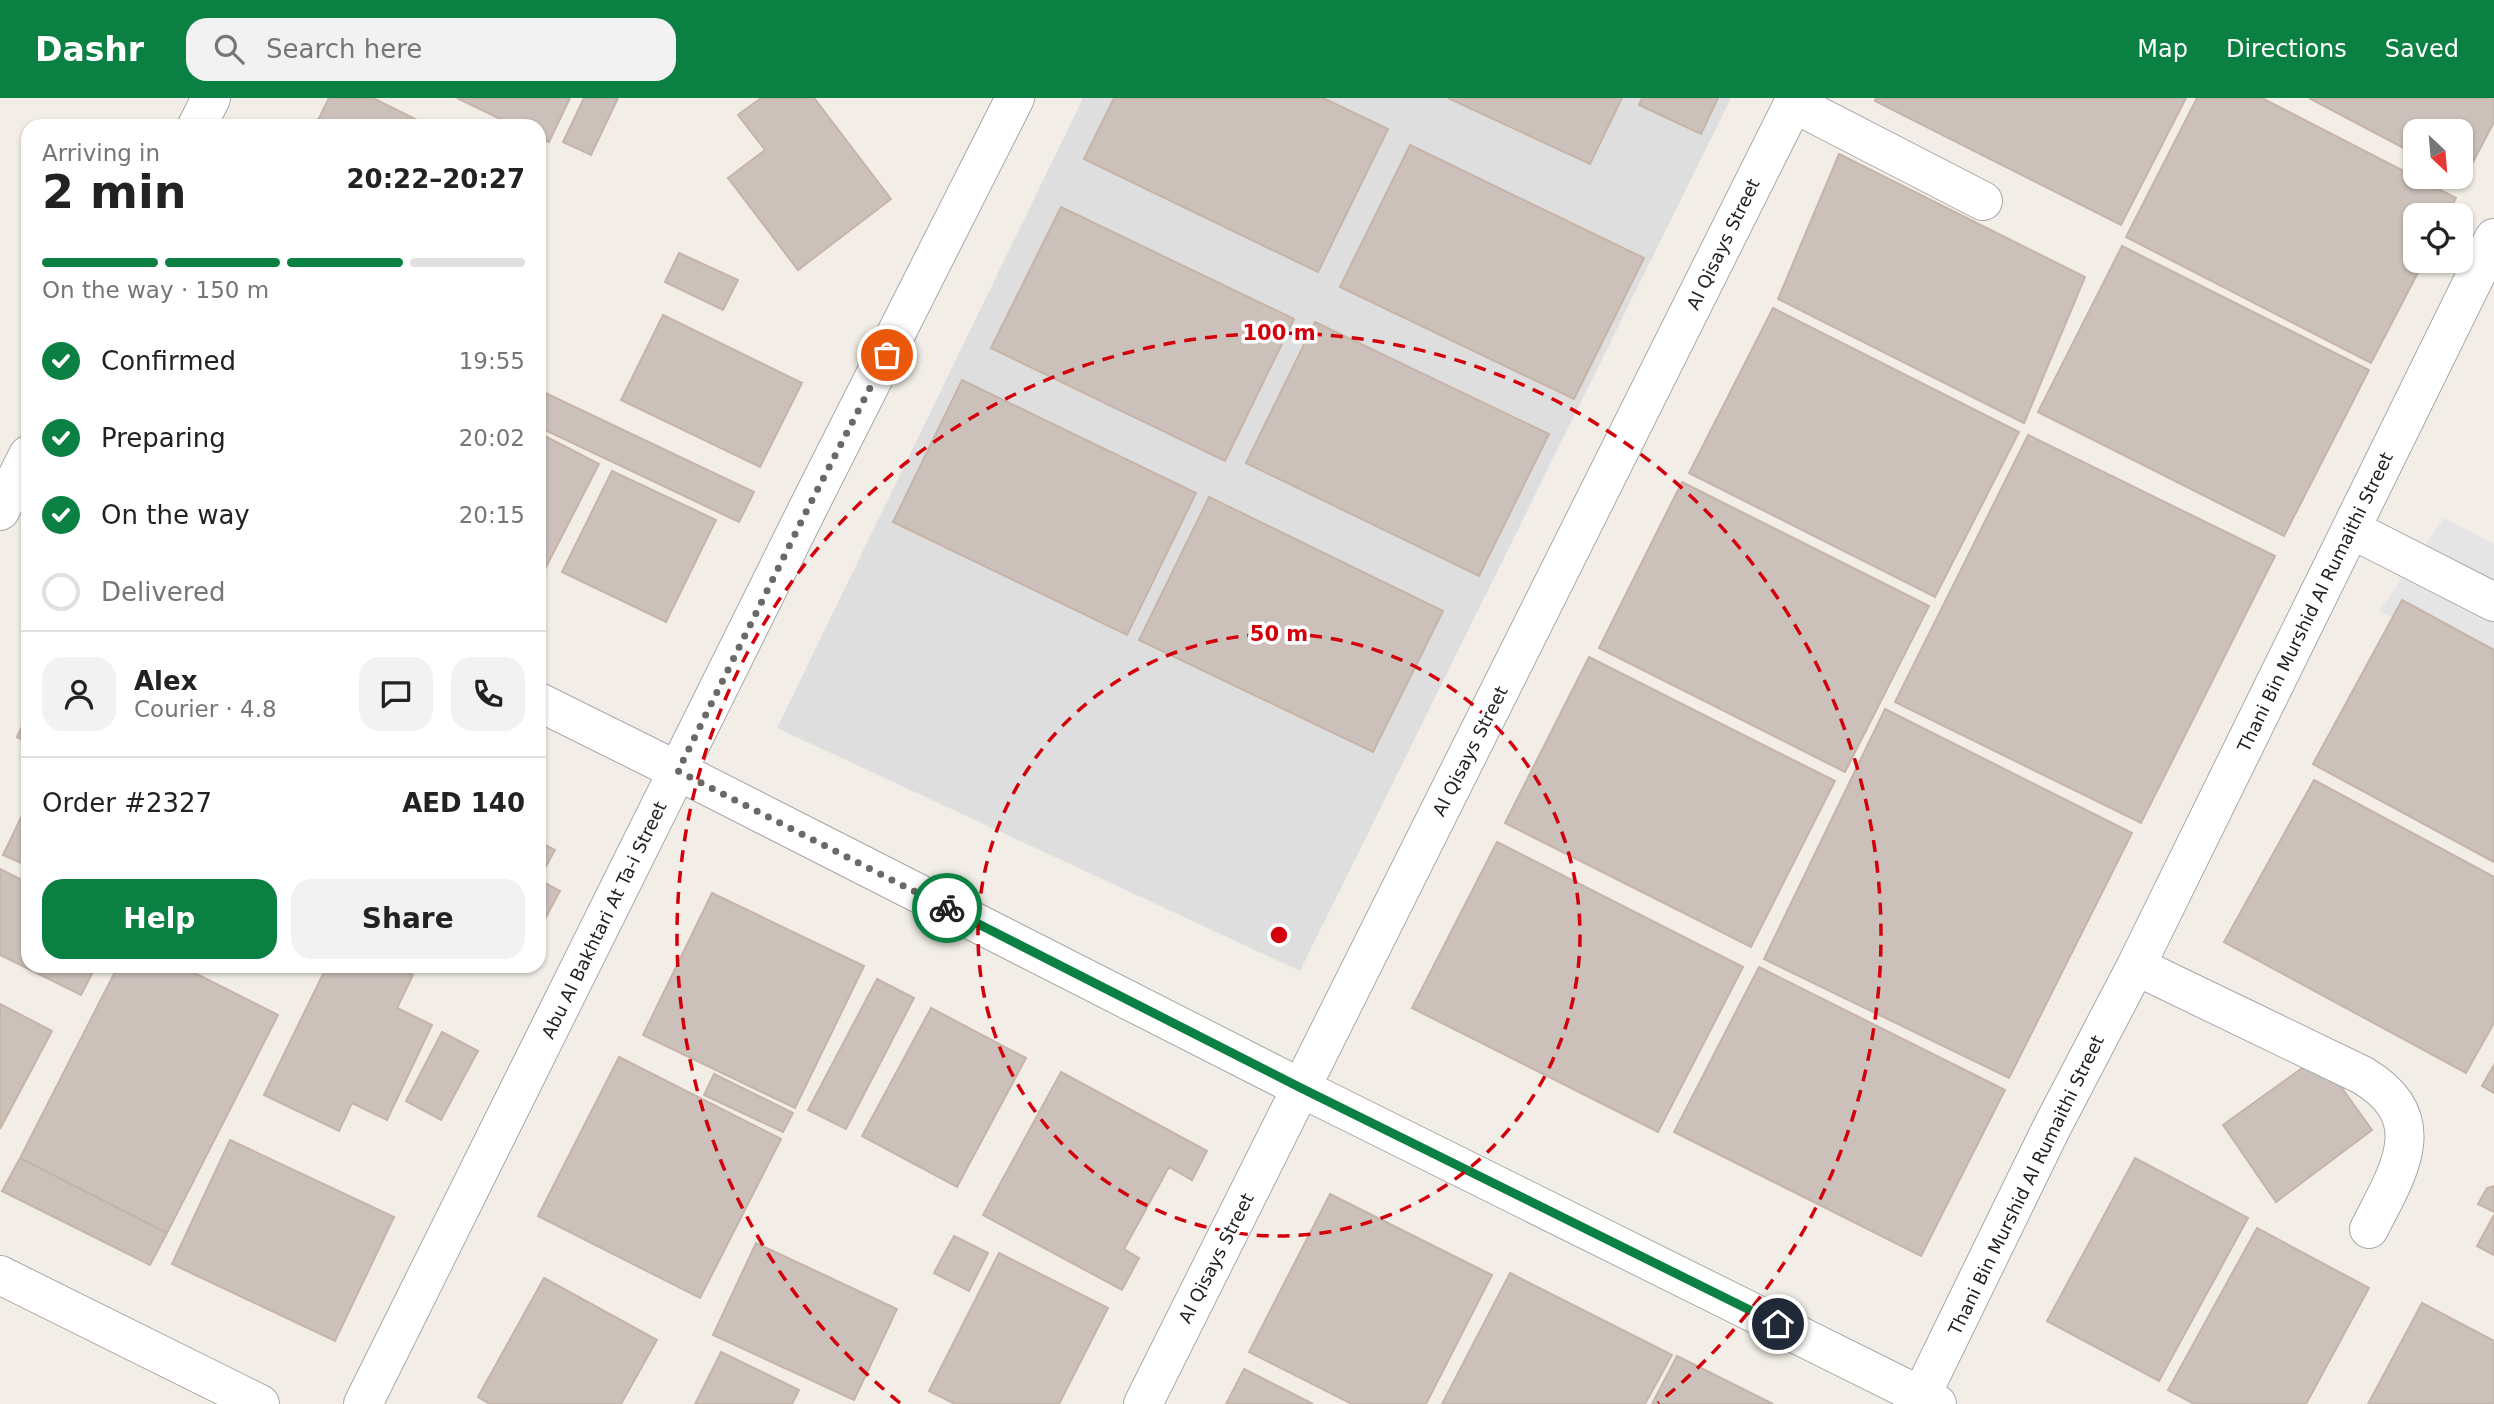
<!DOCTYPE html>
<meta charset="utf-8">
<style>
:root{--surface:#fff;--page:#f2f2f2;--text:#222;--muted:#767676;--line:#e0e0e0;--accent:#0b8043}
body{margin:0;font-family:"DejaVu Sans",sans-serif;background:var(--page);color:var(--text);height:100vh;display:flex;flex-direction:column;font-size:26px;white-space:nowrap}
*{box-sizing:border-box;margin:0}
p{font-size:23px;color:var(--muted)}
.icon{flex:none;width:38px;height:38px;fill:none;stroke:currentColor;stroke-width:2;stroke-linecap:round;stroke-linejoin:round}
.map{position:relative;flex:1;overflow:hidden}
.panel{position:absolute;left:21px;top:21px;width:525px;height:854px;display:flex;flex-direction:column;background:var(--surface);border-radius:21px;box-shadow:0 2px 5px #0004}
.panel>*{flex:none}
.needle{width:46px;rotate:154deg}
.fabs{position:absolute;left:2403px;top:21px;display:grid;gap:14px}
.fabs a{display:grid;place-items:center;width:70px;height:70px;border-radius:14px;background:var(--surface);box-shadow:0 2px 5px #0004;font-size:35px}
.pin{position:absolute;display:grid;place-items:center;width:60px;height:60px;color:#fff;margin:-30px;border:4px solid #fff;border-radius:50%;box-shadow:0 2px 7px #0007}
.courier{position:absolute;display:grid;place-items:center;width:70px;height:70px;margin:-35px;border:5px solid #0b8043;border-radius:50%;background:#fff;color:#222;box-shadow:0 2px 9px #0007}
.head em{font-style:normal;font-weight:700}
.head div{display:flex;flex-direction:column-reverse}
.head{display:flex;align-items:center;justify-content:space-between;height:119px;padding:0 21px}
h1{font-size:46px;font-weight:700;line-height:52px}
.bar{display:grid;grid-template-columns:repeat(4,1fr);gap:10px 7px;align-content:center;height:84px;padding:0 21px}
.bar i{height:9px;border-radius:5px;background:var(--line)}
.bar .selected{background:var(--accent)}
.bar p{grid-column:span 4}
.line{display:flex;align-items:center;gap:18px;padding:0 21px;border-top:2px solid var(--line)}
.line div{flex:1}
.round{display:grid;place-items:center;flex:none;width:74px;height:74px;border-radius:21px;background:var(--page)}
ol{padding:0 21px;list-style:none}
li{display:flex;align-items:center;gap:21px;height:77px}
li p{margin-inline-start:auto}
li .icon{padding:7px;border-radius:50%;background:var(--accent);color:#fff;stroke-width:4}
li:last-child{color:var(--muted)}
li i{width:38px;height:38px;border:4px solid var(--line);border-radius:50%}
.cta{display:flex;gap:14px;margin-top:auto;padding:14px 21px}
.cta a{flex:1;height:80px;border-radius:21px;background:var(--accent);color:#fff;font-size:28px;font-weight:700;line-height:80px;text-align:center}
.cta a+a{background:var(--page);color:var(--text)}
header{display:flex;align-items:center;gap:42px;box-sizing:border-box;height:98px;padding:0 35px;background:var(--accent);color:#fff}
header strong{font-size:33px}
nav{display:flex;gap:38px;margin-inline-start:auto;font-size:24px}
.search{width:490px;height:63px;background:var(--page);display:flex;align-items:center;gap:18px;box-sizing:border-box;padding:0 24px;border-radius:21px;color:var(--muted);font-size:26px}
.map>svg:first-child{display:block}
.residential{fill:#dfdede}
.parking{fill:#e5e5e5}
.building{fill:#cbc0ba;stroke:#c6b4a8;stroke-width:2}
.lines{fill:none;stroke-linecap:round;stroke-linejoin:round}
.minor-casing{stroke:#a8a8a8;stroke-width:40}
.minor{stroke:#fff;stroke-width:38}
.done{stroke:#6a6966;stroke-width:7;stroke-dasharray:0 12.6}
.route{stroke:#0b8043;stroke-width:9}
.ring{fill:none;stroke:#d3000b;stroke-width:3.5;stroke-dasharray:12 9}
.labels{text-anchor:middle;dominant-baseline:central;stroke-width:7;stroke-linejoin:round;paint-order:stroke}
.street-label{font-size:18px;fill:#212121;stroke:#fff}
.centre{fill:#d3000b;stroke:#fff;stroke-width:3.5}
.ring-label{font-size:21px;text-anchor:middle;font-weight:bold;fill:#d3000b;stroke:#fff;stroke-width:7;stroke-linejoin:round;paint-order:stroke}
</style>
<header>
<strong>Dashr</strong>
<div class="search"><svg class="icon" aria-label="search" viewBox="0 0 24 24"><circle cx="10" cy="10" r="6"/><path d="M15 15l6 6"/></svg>Search here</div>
<nav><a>Map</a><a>Directions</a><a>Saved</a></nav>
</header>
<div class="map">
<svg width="2494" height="1306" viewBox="0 0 2494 1306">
<rect width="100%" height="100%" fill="#f2eee7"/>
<path class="residential" d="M1083,0h648l-431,873 -523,-243z"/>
<path class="parking" d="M2444,420l50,26v123l-115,-56z"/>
<path class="building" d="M329,0h44l56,28h-114z
M457,0h113l-21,44 -10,-4v-12h-24z
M584,0h34l-27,57 -28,-13z
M761,0h53l77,101 -93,71 -70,-92 37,-28 -27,-35z
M1114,0h209l65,31 -70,143 -234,-113z
M1448,0h174l-32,66z
M1642,0h76l-17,36 -62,-29z
M1876,0h310l-65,127 -246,-124z
M2197,0h65l194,100 -9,17h-32v46h9l-53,102 -245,-126z
M2309,0h185v24l-30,57 -5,-2 1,-46h-45v23z
M1410,47l234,113 -70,141 -234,-112z
M1839,56l246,123 -61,146 -246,-124z
M1061,109l233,112 -69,142 -234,-113z
M2122,148l247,124 -85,166 -246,-124z
M679,155l59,27 -15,30 -58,-28z
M1773,210l246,124 -84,165 -246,-124z
M663,217l139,68 -42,84 -139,-67z
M1315,224l234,112 -70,142 -233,-113z
M962,282l234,113 -69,142 -234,-113z
M539,292l215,102 -15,30 -200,-95z
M539,335l60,31 -55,107 -5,-2z
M2028,337l247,121 -134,267 -246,-121z
M612,373l104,49 -50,102 -104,-50z
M1682,384l247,124 -84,166 -246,-124z
M1209,399l234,114 -70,141 -234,-112z
M2402,502l92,50v212l-181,-98z
M1589,559l246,124 -84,166 -246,-124z
M1885,611l247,124 -123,245 -245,-119z
M28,616v29l-11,-6z
M2314,682l180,97v146l-28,50 -242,-131z
M28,705v63l-25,-11z
M539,744l16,8 -16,29z
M1497,744l246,125 -85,165 -246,-124z
M0,771l28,14v83h68l-15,29 -81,-40z
M539,782l21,11 -21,39z
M712,795l152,73 -69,142 -152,-73z
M118,868h63l97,49 -111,218 -147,-75z
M327,868h67l19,9 -16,33 35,17 -45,95 -35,-17 -13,28 -75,-36z
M1759,869l246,123 -84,166 -247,-124z
M877,881l37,19 -68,131 -38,-19z
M0,906l52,27 -52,98z
M931,910l95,50 -69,129 -95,-51z
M442,934l36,19 -37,69 -35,-19z
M2319,958l53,74 -96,72 -53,-77z
M619,959l162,82 -81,159 -162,-82z
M2494,967v28l-12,-7z
M1061,974l146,79 -15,29 -23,-13 -45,82 15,9 -17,32 -139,-75z
M714,976l79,39 -10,19 -79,-37z
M230,1042l164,77 -59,124 -163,-77z
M20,1060l147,75 -17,32 -148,-74z
M2135,1060l113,60 -89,163 -112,-60z
M2494,1088v26l-16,-8 9,-16z
M1330,1096l162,81 -66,129h-74l-103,-52z
M2494,1117v40l-17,-9z
M2257,1130l112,60 -63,116h-112l-26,-14z
M954,1138l34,17 -19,38 -35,-18z
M756,1145l141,66 -43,91 -141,-65z
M999,1155l109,55 -49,96h-104l-26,-13z
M1510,1175l162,82 -27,49h-203z
M544,1180l113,62 -36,64h-131l-12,-7z
M2422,1205l72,38v63h-126z
M721,1254l78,38 -7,14h-97z
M1677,1258l96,48h-121z
M1244,1271l69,35h-87z"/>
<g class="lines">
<g class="minor-casing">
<path id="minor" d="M1793,5l190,98
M197,28l14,-28
M0,413l28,-56
M2351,431l143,73
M539,604l139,69 623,317 636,316
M2136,868l226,109c73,43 36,97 7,154
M0,1177l260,129
M363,1306l445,-896 207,-410
M1143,1306l653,-1306
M1917,1306l134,-275 85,-163 358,-728"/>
</g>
<use href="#minor" class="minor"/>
</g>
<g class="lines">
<path class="done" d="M887,257l-79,153 -130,263 269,137"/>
<path class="route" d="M947,810l354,180 477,236"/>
</g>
<g class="ring">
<circle cx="1279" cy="837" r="301"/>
<path d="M900 1305A602 602 0 1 1 1658 1305"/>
</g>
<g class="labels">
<g class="street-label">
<text transform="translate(1723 146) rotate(-64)">Al Qisays Street</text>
<text transform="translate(2315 504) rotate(-64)">Thani Bin Murshid Al Rumaithi Street</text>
<text transform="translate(1470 653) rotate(-63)">Al Qisays Street</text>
<text transform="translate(604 822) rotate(-64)">Abu Al Bakhtari At Ta-i Street</text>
<text transform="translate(2026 1087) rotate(-64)">Thani Bin Murshid Al Rumaithi Street</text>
<text transform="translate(1216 1160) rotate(-63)">Al Qisays Street</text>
</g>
</g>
<circle cx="1279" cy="837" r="10" class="centre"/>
<g class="ring-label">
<text x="1279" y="242">100 m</text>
<text x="1279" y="543">50 m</text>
</g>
</svg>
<div class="fabs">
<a><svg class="needle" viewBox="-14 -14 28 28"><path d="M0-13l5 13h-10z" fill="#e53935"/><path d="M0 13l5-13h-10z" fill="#767676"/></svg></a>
<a><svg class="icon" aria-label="locate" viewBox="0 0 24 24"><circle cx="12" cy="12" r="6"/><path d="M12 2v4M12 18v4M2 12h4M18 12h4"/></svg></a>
</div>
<div class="pin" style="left:887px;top:257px;background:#ea580c"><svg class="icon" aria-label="bag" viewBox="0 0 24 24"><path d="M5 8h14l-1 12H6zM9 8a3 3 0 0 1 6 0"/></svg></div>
<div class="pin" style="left:1778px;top:1226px;background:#1f2937"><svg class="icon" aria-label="home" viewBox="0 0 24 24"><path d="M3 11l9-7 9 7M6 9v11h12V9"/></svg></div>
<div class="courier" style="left:947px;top:810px"><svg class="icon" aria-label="bike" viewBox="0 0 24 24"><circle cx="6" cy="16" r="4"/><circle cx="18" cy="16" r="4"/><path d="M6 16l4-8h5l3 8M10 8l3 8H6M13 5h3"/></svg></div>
<section class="panel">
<div class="head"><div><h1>2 min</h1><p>Arriving in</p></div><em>20:22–20:27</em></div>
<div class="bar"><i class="selected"></i><i class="selected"></i><i class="selected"></i><i></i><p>On the way · 150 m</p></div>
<ol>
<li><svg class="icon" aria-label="check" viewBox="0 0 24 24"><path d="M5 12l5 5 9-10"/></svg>Confirmed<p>19:55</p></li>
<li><svg class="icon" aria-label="check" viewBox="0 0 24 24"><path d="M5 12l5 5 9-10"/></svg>Preparing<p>20:02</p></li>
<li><svg class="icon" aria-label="check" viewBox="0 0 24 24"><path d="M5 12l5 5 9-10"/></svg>On the way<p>20:15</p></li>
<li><i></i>Delivered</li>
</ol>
<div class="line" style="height:126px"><a class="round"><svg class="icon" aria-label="person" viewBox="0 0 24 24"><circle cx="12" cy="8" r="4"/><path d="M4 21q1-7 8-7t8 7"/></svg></a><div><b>Alex</b><p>Courier · 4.8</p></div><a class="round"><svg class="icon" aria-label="chat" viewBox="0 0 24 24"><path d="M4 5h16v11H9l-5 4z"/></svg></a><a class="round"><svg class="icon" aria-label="phone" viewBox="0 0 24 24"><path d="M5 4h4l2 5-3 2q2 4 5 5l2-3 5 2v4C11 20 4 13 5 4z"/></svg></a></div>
<div class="line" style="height:91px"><div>Order #2327</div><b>AED 140</b></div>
<div class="cta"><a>Help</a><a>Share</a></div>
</section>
</div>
